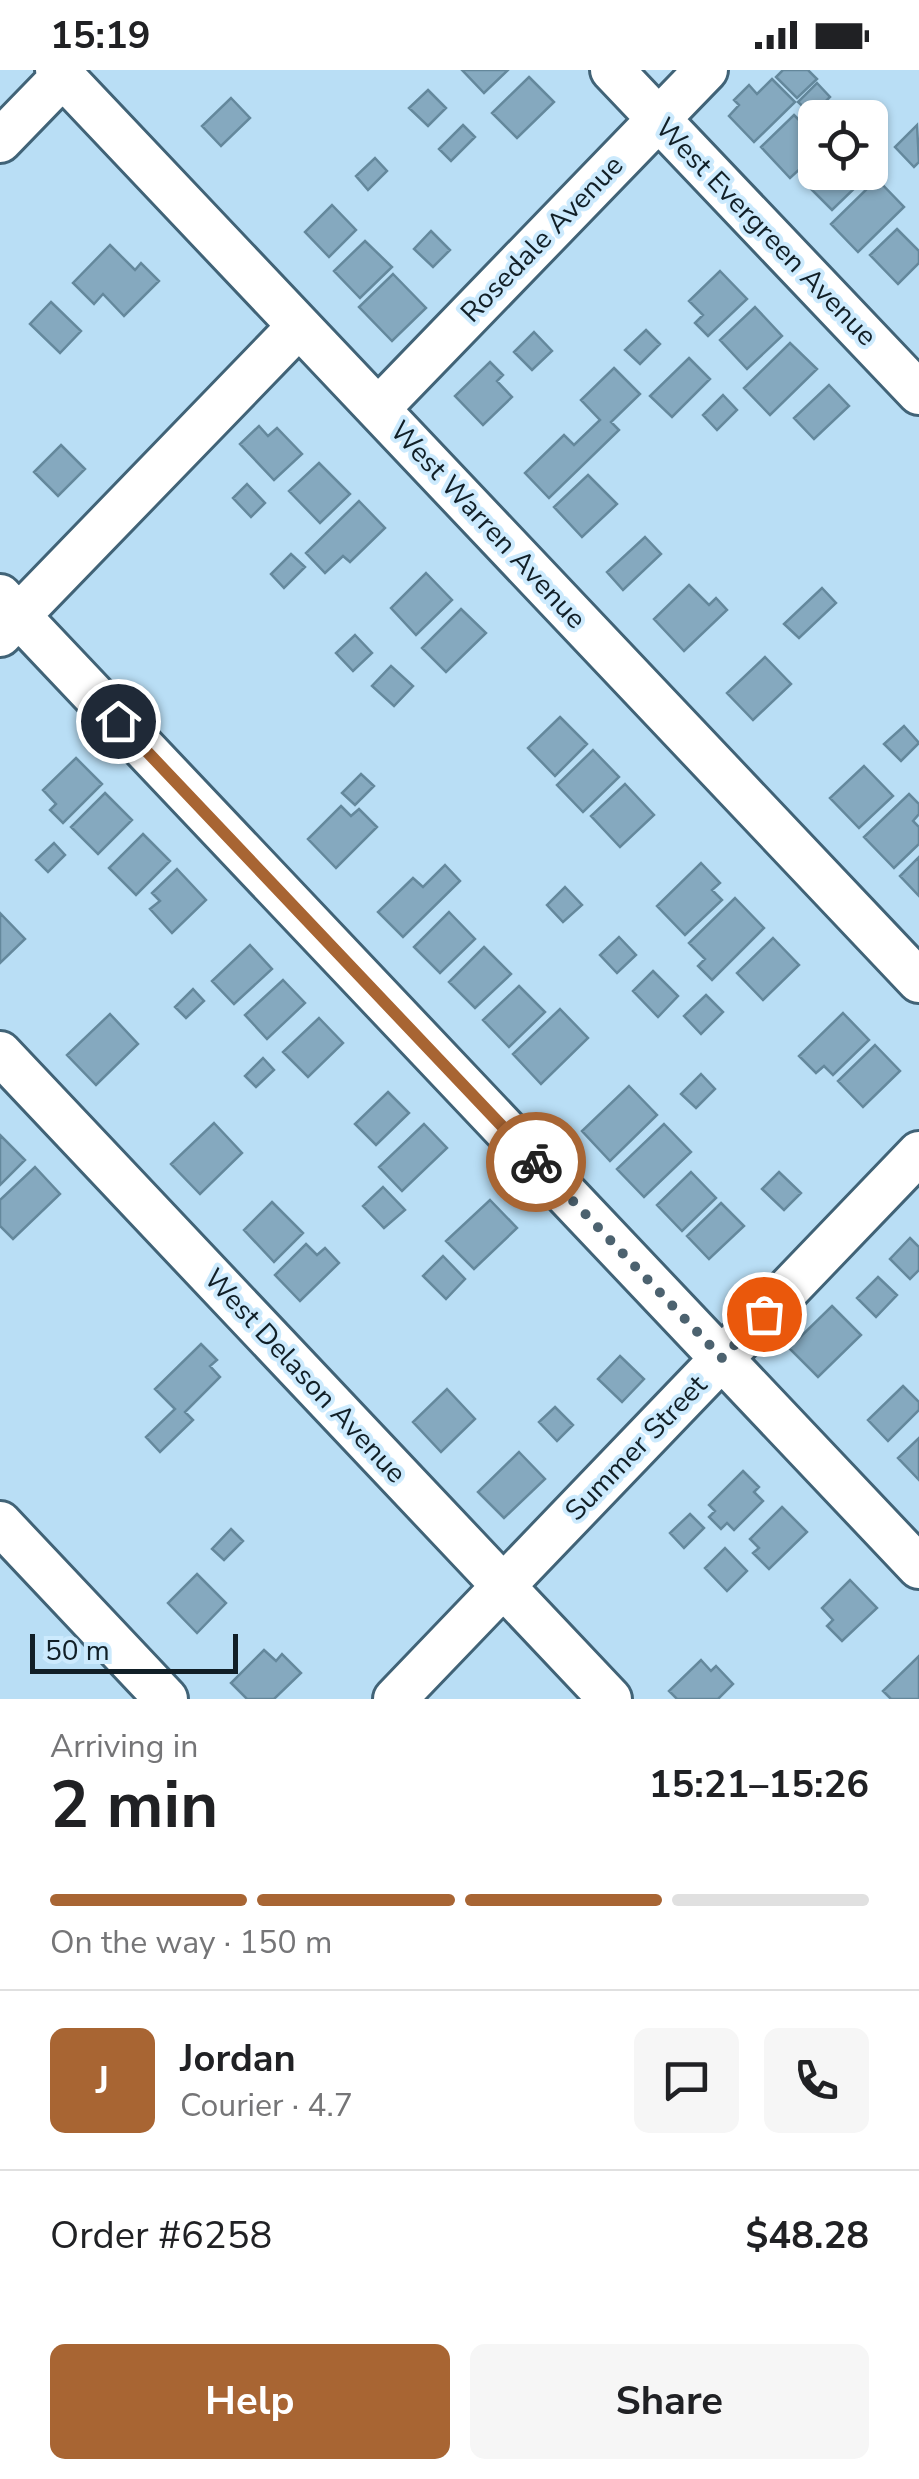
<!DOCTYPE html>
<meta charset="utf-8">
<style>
:root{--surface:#fff;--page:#f6f6f6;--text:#202124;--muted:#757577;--line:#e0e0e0;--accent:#a86533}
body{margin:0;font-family:"Nunito Sans",sans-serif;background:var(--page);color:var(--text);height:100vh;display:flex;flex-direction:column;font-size:38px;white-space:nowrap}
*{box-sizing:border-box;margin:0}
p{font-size:32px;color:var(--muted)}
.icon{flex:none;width:55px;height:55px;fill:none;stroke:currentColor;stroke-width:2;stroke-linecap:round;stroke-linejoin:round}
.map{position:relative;height:1629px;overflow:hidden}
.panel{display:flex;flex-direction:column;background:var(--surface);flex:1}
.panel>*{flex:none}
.tools{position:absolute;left:798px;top:30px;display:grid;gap:20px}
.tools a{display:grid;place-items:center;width:90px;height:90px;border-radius:15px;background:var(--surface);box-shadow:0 2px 8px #0004;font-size:50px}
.scale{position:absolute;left:30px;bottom:25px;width:208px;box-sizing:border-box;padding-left:10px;border:5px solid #111f27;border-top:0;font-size:28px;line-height:35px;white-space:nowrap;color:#111f27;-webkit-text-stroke:8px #cceafd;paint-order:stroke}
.pin{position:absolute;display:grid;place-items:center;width:85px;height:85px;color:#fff;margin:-42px;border:5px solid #fff;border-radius:50%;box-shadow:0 2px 10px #0007}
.courier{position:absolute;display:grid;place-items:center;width:100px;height:100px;margin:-50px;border:8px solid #a86533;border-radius:50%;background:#fff;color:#222;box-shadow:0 2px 12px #0007}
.overview em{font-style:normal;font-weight:700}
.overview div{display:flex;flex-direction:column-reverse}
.overview{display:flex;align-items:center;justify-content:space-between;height:170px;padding:0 50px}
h1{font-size:65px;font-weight:700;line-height:75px}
.bar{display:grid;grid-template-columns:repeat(4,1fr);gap:15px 10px;align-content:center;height:120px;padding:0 50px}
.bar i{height:12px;border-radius:8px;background:var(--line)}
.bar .current{background:var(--accent)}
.bar p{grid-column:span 4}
.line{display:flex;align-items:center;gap:25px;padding:0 50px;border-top:2px solid var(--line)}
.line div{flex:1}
.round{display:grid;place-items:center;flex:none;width:105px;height:105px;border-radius:15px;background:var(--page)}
.action{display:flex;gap:20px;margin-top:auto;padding:20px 50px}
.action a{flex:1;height:115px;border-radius:15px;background:var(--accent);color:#fff;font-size:40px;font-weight:700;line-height:115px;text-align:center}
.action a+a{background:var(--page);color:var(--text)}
.status{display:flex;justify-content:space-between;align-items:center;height:70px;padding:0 50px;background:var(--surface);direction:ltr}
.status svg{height:28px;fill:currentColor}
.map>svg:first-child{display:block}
.building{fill:#85a9bf;stroke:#64889c;stroke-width:2.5}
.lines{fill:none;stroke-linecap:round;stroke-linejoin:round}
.minor-casing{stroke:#416377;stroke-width:48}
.minor{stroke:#fff;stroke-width:42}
.done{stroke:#4c626f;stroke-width:10;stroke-dasharray:0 18}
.route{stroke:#a86533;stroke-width:12}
.labels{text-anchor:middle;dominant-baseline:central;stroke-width:8;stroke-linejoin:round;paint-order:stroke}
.street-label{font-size:28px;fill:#111f27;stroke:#cceafd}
</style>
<div class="status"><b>15:19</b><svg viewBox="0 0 49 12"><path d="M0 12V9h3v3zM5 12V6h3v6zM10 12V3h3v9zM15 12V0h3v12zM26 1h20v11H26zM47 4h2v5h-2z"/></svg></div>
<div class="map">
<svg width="919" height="1629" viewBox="0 0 919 1629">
<rect width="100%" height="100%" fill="#b9def5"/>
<path class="building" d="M462,0h46l-24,23z
M783,0h25l9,9 -20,19 -21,-21z
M529,7l25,25 -37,36 -25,-25z
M772,9l23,23 -41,40 -25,-26 10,-11 -5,-5 15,-15 8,9z
M817,13l13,14 -18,18 -14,-13z
M428,20l18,18 -18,18 -19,-18z
M231,28l19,20 -29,28 -19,-20z
M794,45l21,21v19l-25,23 -29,-31z
M463,55l12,12 -24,24 -12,-12z
M917,55l2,37 -5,5 -19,-20z
M375,88l12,13 -19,19 -12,-14z
M815,101l35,1 10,11 -28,27 -28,-28z
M877,109l27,28 -46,45 -27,-28z
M332,135l24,25 -27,27 -24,-25z
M897,159l22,22v12l-21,21 -28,-29z
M431,161l19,19 -17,17 -19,-18z
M365,171l27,26 -32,31 -26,-27z
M110,175l25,25 6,-7 18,18 -35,35 -21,-22 -9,10 -21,-21z
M720,201l27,28 -39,37 -13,-13 8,-8 -14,-14z
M393,204l33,34 -34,33 -33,-34z
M51,232l30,29 -21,22 -30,-29z
M755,237l27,29 -35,33 -27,-29z
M646,260l14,14 -20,20 -15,-14z
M534,262l18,19 -20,19 -18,-18z
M790,273l27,26 -47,46 -26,-27z
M689,288l21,21 -38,38 -22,-21z
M490,292l13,13 -6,6 15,16 -29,28 -28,-29z
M614,298l26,26 -29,28 8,8 -70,68 -24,-25 39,-38 10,10 26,-25 -19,-20z
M829,315l20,21 -35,33 -20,-21z
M723,325l14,15 -20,20 -14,-15z
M259,356l9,10 9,-8 25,26 -28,26 -34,-36z
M61,375l24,24 -27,27 -24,-24z
M319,393l31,31 -30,29 -31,-32z
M588,405l29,29 -35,33 -28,-30z
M247,414l18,19 -14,14 -18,-19z
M359,431l26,27 -35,34 -7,-6 -18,17 -19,-20z
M645,467l16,17 -38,36 -16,-18z
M291,484l14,13 -21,21 -13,-14z
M426,503l26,27 -36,35 -25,-27z
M689,515l20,20 7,-7 11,12 -43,41 -30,-32z
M822,518l14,15 -37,35 -15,-14z
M461,539l25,24 -40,39 -24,-24z
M355,565l17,18 -19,18 -17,-18z
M765,587l26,27 -38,36 -26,-27z
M391,596l22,20 -19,20 -22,-20z
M560,647l27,27 -32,32 -27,-28z
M904,656l15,17 -18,18 -17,-17z
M593,680l26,27 -36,35 -26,-27z
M76,688l26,26 -39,39 -13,-13 6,-6 -13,-14z
M864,696l29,30 -34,32 -29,-30z
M361,704l13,12 -19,19 -13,-12z
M625,714l29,31 -34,32 -29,-31z
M105,723l27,27 -34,34 -27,-27z
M909,724l10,10v10l-6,7 6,6v17l-25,24 -30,-31z
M341,736l10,10 8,-7 18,18 -41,41 -28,-29z
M143,764l27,27 -34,34 -27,-27z
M54,773l11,12 -17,17 -12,-12z
M919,787v39l-19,-20z
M701,793l19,20 -8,7 10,10 -37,35 -28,-29z
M445,795l15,16 -57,56 -25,-25 35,-34 10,9z
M177,799l29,31 -34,33 -22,-24 10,-8 -8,-8z
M565,817l17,18 -19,17 -16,-17z
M735,828l29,30 -52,52 -14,-14 7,-7 -16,-16z
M449,842l26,27 -35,34 -26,-26z
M0,843l25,26 -25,24z
M619,867l17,18 -19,18 -17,-18z
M773,868l26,27 -36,35 -26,-27z
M250,875l22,24 -38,35 -22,-23z
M484,877l27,27 -36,34 -26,-26z
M653,901l25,25 -20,21 -25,-26z
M283,910l22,23 -38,36 -22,-24z
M519,916l26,26 -36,35 -26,-27z
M193,919l11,12 -18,17 -11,-11z
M706,925l17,17 -22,22 -17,-18z
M560,939l28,29 -47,46 -28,-30z
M843,943l26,27 -36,35 -9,-9 -8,7 -17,-17z
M110,944l28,30 -42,41 -29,-30z
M319,948l24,25 -35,34 -25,-25z
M875,975l25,26 -37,36 -25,-26z
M263,988l11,12 -18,17 -11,-11z
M701,1004l14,15 -19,19 -15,-14z
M629,1016l28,29 -47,46 -28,-30z
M388,1022l21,21 -33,32 -21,-21z
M214,1053l28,30 -42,41 -29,-30z
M424,1054l23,24 -45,43 -23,-24z
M664,1054l27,28 -47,45 -27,-28z
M0,1065l25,25 -25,25z
M35,1097l25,27 -47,45 -13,-13v-26z
M691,1102l25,26 -34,33 -25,-26z
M779,1102l22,21 -17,17 -22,-21z
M383,1117l22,23 -21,18 -21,-22z
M490,1130l27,28 -43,41 -28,-28z
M272,1132l31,31 -29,29 -30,-32z
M721,1133l23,23 -35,33 -22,-23z
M910,1168l9,9v23l-9,9 -20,-20z
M306,1174l11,11 8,-7 14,15 -39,38 -25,-26z
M443,1186l22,23 -19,20 -23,-23z
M878,1207l19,18 -21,22 -19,-19z
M832,1236l29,29 -43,42 -29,-29z
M201,1274l16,16 -7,6 10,11 -35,35 8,8 -33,32 -14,-15 29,-28 -20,-20z
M620,1286l24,23 -22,23 -24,-23z
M903,1316l16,16v8l-31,31 -20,-21z
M447,1319l28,30 -34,33 -28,-30z
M555,1337l18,18 -16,16 -18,-19z
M919,1368v42l-21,-22z
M519,1382l26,27 -41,39 -26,-26z
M743,1401l16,16 -5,5 9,9 -29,29 -7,-7 -6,6 -12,-12 6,-6 -6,-6z
M782,1437l25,25 -38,37 -16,-16 6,-5 -9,-9z
M690,1444l14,14 -20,20 -14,-15z
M231,1459l12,12 -19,19 -12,-11z
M725,1478l22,23 -20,20 -22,-23z
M197,1504l29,29 -29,30 -29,-30z
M850,1510l27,28 -35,33 -15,-15 6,-6 -11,-12z
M264,1580l12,11 6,-7 19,19 -27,26h-27l-16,-16z
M919,1586v43h-28l-8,-8z
M701,1590l10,11 5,-5 17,18 -15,15h-41l-8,-8z"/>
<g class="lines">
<g class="minor-casing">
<path id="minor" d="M57,0l862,911
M612,0l307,323
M0,71l63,-65
M378,339l328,-339
M0,526l919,971
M0,565l299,-309
M0,983l610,646
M0,1453l166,176
M395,1629l524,-546"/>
</g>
<use href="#minor" class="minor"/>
</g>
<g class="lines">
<path class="done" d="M536,1092l186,196 42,-44"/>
<path class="route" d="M118,651l418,441"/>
</g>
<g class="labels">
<g class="street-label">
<text transform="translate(766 162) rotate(46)">West Evergreen Avenue</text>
<text transform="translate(542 169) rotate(-46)">Rosedale Avenue</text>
<text transform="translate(488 455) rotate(47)">West Warren Avenue</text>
<text transform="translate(305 1306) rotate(47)">West Delason Avenue</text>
<text transform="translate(636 1378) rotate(-46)">Summer Street</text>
</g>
</g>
</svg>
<div class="tools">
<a><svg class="icon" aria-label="locate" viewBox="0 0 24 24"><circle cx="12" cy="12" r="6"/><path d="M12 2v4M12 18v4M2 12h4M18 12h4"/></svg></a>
</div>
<div class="scale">50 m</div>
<div class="pin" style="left:764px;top:1244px;background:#ea580c"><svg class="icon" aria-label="bag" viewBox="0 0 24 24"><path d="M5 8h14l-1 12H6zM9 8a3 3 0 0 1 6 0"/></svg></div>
<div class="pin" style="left:118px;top:651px;background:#1f2937"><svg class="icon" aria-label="home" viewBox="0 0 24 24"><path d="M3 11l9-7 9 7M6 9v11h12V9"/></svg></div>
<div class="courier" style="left:536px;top:1092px"><svg class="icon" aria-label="bike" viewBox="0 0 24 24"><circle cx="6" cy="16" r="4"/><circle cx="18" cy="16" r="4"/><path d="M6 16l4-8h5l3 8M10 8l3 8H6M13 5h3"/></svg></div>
</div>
<section class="panel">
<div class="overview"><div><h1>2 min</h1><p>Arriving in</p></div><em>15:21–15:26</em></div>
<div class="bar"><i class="current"></i><i class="current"></i><i class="current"></i><i></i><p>On the way · 150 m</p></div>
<div class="line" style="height:180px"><b class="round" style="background:var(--accent);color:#fff">J</b><div><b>Jordan</b><p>Courier · 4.7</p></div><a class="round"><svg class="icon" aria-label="chat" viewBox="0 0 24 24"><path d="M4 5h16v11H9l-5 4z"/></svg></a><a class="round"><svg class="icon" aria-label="phone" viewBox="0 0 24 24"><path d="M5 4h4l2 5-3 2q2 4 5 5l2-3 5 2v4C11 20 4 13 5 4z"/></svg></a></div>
<div class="line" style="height:130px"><div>Order #6258</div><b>$48.28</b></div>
<div class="action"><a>Help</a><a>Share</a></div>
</section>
